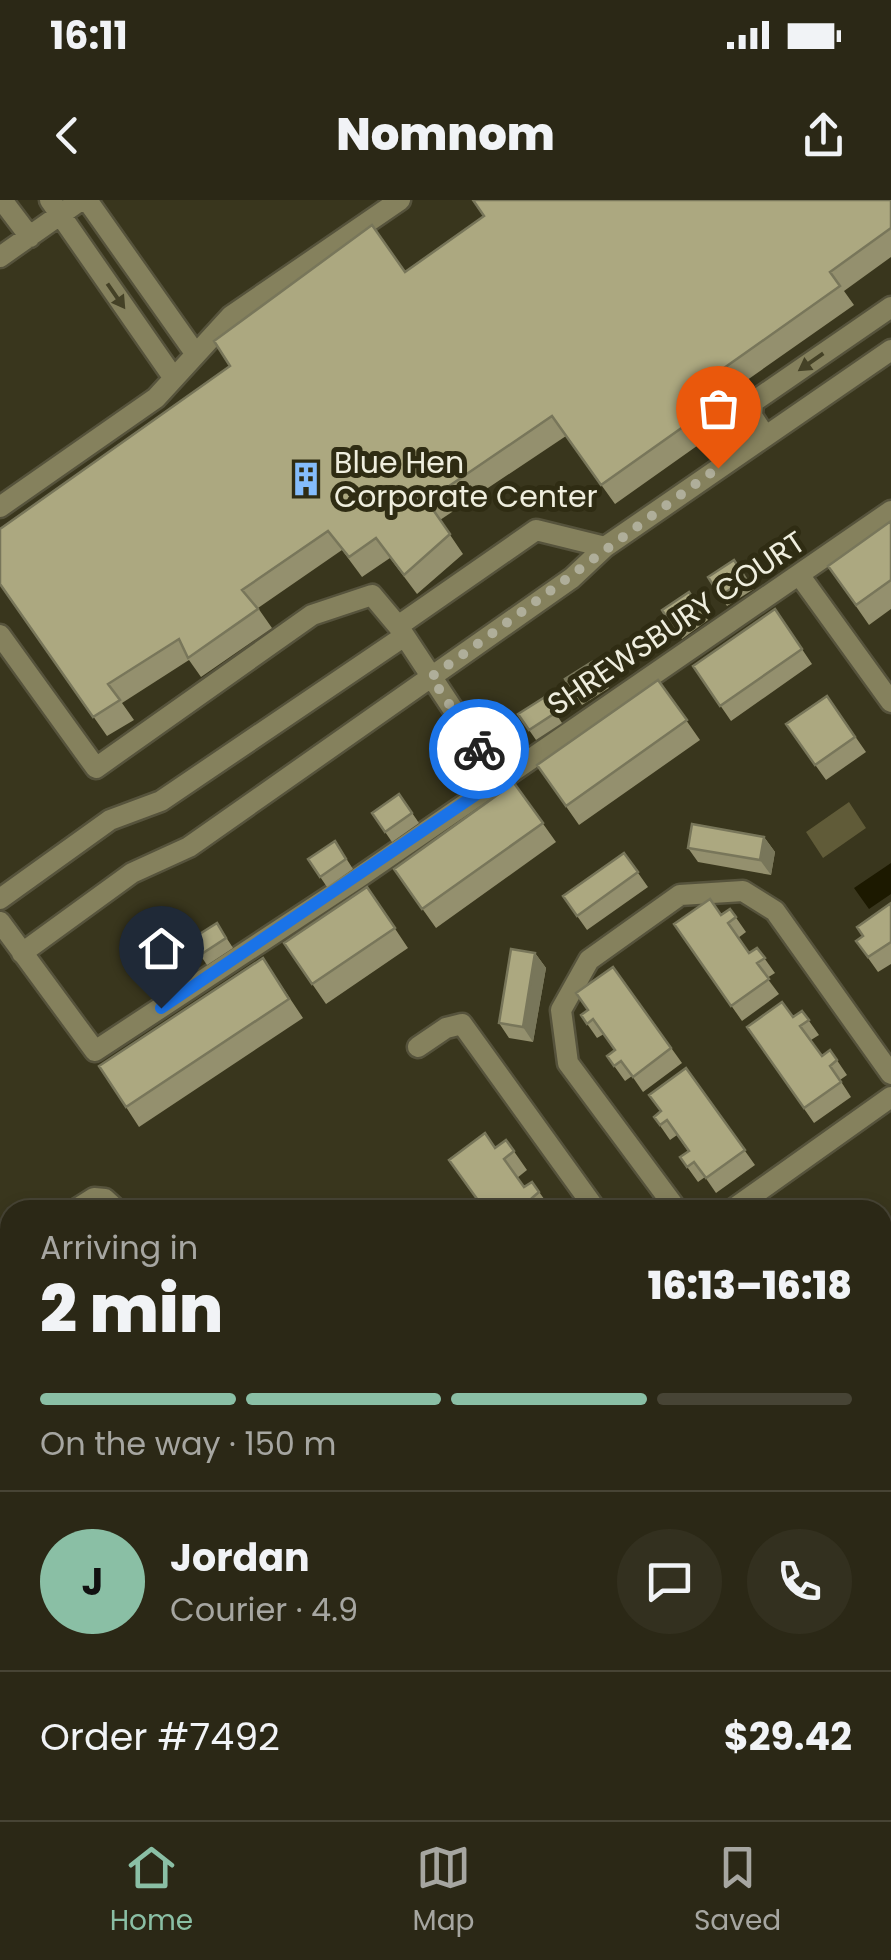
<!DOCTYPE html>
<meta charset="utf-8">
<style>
:root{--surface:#2b2816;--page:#33301f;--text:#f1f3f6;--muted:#a6a6a1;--line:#474435;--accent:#8abfa5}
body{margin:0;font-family:Poppins,sans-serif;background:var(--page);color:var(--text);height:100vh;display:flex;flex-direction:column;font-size:38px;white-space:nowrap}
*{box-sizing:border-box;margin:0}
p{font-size:32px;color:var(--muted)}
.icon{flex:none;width:55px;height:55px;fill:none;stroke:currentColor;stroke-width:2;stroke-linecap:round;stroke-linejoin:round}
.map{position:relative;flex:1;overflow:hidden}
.sheet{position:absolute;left:0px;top:1000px;width:892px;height:620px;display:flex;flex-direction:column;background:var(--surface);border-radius:30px 30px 0 0;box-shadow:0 5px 15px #0003,0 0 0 2px var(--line)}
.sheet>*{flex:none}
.pin{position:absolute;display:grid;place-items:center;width:85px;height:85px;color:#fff;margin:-102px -42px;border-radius:50% 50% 50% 0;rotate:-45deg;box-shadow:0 0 10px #0007}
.pin .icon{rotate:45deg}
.courier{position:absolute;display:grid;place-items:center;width:100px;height:100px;margin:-50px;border:8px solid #1a73e8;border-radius:50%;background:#fff;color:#222;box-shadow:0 2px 12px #0007}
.overview em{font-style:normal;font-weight:800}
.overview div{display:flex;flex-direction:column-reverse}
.overview{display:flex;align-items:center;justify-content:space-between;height:170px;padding:0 40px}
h1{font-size:65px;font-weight:800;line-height:75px}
.bar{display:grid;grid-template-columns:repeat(4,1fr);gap:15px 10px;align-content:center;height:120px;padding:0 40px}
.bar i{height:12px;border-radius:8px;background:var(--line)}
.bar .on{background:var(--accent)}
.bar p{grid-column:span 4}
.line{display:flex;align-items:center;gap:25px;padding:0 40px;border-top:2px solid var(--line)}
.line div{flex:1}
.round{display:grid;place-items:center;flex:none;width:105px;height:105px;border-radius:52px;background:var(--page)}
.status{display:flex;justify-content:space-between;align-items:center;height:70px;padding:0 50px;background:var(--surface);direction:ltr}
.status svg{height:28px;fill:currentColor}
header{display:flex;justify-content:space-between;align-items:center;height:130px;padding:0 40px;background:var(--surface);font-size:45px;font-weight:800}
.dock{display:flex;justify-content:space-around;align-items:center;height:140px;border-top:2px solid var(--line);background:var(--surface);font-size:28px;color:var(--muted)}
.dock a{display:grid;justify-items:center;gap:5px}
.dock .on{color:var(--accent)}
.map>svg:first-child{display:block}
.green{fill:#605b38}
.water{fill:#1c1900}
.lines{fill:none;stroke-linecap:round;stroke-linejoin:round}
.minor-casing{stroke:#56533c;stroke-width:25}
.path{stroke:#8b8974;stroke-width:4;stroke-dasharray:8 5;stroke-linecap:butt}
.minor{stroke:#85815d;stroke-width:20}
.wall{fill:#94906e}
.shaded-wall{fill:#78765a}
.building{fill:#aca880;stroke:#78765a;stroke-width:2.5}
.oneway{fill:#444126}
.done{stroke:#afae9a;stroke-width:10;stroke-dasharray:0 18}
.route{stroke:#1a73e8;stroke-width:12}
.labels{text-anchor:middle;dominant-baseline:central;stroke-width:10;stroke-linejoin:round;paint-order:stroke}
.poi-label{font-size:30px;fill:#efeede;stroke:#2f2c13;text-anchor:start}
.street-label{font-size:30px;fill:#efeede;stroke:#2f2c13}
</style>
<div class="status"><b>16:11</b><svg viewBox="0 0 49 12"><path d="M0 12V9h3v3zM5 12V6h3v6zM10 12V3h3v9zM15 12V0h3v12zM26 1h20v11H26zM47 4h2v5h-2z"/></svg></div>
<header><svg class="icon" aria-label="back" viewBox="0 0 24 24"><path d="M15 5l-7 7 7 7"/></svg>Nomnom<svg class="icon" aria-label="share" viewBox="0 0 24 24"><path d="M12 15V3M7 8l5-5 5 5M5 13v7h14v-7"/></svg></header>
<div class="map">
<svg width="891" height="1620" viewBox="0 0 891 1620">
<rect width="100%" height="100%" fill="#39361d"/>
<path class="green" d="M849,602l17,26 -43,30 -17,-26z
M883,1593l8,4v23h-51l3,-10h39z
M266,1610h377l8,10h-377z"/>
<path class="water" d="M891,663v31l-22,15 -15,-21z
M165,1610h56l14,10h-85z"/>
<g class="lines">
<g class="minor-casing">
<path id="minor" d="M2,0l28,37
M50,0l123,177
M87,0l108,153
M0,57l81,-57
M765,236l-13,-20 1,-14 138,-95
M0,307l156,-109 75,-82 169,-116
M800,376l91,126
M398,426l101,153
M0,435l96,133 216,-153 60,-20 26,31 138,-96 69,17 286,-197
M0,699l110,-79 51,-19 242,-164
M0,722l95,129 263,-173 533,-367
M22,753l110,-80 57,-26 383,-269 33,-31
M418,847l28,-19 16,-4 134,186
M75,1010l19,-12 11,1 12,11
M677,1010l-109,-147 -7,-53 28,-50 91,-65 63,-4 32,20 116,163
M732,1010l159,-113
M0,1056l10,-6
M882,1107l9,-6
M0,1116l10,15
M0,1201l7,9 3,25
M0,1316l10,-26
M882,1396l9,-6"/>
</g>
<path class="path" d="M4,1363l6,12
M0,1505l10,15
M0,1609l10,-7
M252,1610l6,10"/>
<use href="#minor" class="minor"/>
</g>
<path class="wall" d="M891,0v57l-47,34 10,14 -131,92 12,22 -120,85 -49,-68 -126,84 23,34 -46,40 -27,-36 -28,19 -20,-27 -84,58 14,20 -71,49 -12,-17 -67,43 12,17 -27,16 -107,-152 405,-312z
M891,321v88l-22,16 -41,-59z
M734,360l20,29 -27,17 -19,-29z
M689,392l19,28 -26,19 -20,-29z
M775,409l37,55 -81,57 -38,-55z
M592,462l17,26 -27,17 -17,-26z
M658,480l42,60 -121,85 -42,-60z
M827,496l39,56 -40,28 -40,-56z
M545,497l17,26 -26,17 -18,-26z
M514,583l42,59 -120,86 -42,-59z
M399,594l20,29 -27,19 -20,-29z
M764,637l11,15 -4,23 -73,-13 -10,-14z
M335,641l18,28 -26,18 -19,-28z
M624,653l24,34 -61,43 -24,-34z
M367,687l41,61 -82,56 -42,-61z
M891,703v61l-13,8 -22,-31 7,-5z
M730,709l16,23 -8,6 11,15 8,-5 18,25 -8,5 12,16 -37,27 -68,-97 47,-9z
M217,723l16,25 -26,17 -17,-25z
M535,753l11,15 -13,74 -24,-4 -10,-15z
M263,758l40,60 -164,109 -13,-20z
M613,767l69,96 -39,29 -11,-16 -7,5 -18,-25 8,-6 -11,-16 -7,4 -16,-23 7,-5z
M802,811l17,24 -8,5 11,16 8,-6 17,25 -7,5 11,17 -37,26 -67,-96 47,-10z
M686,868l69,97 -39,28 -11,-16 -7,5 -18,-25 8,-6 -11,-16 -7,5 -16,-23 7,-6z
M506,940l21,30 -10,8 7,9 8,-5 20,28h-67l10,-62z
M891,1147v48l-2,2 -7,-8v-36z"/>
<path class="shaded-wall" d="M710,178l13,19 12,22 -14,-19z
M764,637l11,15 -4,23 -11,-15z
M535,753l11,15 -13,74 -10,-15z"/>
<path class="building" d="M473,0h418v28l-61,44 10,14 -130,92 11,22 -120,85 -49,-69 -125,85 23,33 -46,41 -28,-37 -27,19 -21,-26 -86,59 16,19 -70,49 -9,-19 -71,45 12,16 -27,17 -93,-133v-55l230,-163 -16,-25 158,-116 33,47 79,-56z
M891,321v59l-35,25 -28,-39z
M734,360l12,19 -26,17 -12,-19z
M689,392l12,18 -27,19 -12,-19z
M775,409l27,40 -82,57 -27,-40z
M592,462l10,15 -27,18 -10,-16z
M658,480l29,40 -121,86 -29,-41z
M827,496l28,41 -40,28 -29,-41z
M545,497l10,16 -26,17 -11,-16z
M514,583l29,40 -121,86 -28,-40z
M399,594l13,19 -27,19 -13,-19z
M692,624l72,13 -4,23 -72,-12z
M335,641l11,18 -26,18 -12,-18z
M624,653l14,19 -61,44 -14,-20z
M367,687l28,41 -83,56 -28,-41z
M710,699l11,16 9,-6 6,8 -8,6 21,30 8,-5 8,10 -8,5 12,16 -38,27 -57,-82z
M891,703v39l-23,15 -12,-16 7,-5 -6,-9z
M217,723l9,15 -26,17 -10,-15z
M511,749l24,4 -12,74 -24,-4z
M263,758l26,41 -163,108 -27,-41z
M613,767l58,81 -38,29 -12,-16 -7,5 -7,-10 8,-6 -22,-31 -6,5 -6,-9 7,-5 -12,-17z
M782,802l11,15 9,-6 7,9 -9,6 22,30 8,-6 7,10 -7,6 11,16 -37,26 -57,-81z
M686,868l59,82 -39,28 -12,-16 -7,5 -7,-10 9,-6 -22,-31 -7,5 -6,-8 7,-6 -12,-16z
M485,933l10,15 11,-8 8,11 -10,8 20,28 8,-5 7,10 -7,6 8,12h-55l-36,-50z
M891,1147v32l-9,7v-33z
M891,1286v33l-5,4 -4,-5v-26z
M891,1429v22l-9,-13v-2z"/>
<defs><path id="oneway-solid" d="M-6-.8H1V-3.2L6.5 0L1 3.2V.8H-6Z" transform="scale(2.5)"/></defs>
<g class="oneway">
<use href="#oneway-solid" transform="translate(116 96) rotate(55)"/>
<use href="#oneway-solid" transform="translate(811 162) rotate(145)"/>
</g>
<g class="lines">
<path class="done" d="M479,549l-48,-72c97,-68 190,-140 287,-209"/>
<path class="route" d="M161,808l338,-229 -20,-30"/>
</g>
<defs>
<g id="building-bare" transform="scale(2.7)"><path d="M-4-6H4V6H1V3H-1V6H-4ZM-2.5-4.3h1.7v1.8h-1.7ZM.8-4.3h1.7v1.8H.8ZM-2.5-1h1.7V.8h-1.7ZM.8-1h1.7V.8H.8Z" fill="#84bcfb" stroke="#2f2c13" stroke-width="2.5" paint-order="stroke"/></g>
</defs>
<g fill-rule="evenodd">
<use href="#building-bare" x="306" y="279"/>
</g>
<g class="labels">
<g class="poi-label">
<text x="334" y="262">Blue Hen<tspan x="334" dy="34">Corporate Center</tspan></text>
</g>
<g class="street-label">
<text transform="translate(676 423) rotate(-34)">SHREWSBURY COURT</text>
</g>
</g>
</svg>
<div class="pin" style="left:718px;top:268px;background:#ea580c"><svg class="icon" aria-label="bag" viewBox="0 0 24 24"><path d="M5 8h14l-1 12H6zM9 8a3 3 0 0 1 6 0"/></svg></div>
<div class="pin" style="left:161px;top:808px;background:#1f2937"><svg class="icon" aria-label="home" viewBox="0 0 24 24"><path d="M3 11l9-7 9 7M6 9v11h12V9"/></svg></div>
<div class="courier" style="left:479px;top:549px"><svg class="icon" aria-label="bike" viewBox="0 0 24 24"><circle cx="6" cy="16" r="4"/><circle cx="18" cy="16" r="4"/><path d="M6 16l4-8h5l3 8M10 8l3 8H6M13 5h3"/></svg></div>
<section class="sheet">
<div class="overview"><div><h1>2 min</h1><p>Arriving in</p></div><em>16:13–16:18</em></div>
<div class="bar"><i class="on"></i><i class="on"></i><i class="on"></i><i></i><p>On the way · 150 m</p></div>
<div class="line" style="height:180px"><b class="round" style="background:var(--accent);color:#111">J</b><div><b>Jordan</b><p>Courier · 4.9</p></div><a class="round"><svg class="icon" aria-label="chat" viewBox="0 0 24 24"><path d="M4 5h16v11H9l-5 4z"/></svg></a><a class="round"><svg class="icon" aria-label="phone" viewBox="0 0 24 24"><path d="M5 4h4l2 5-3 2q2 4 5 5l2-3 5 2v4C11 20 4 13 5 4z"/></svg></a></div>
<div class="line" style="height:130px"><div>Order #7492</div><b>$29.42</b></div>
</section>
</div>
<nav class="dock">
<a class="on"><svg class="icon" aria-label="home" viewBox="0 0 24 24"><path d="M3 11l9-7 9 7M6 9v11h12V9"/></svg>Home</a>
<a><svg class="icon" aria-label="map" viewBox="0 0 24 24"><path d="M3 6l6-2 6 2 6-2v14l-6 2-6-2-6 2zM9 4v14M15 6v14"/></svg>Map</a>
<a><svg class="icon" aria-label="saved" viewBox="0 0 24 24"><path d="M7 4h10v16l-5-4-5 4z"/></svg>Saved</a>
</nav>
